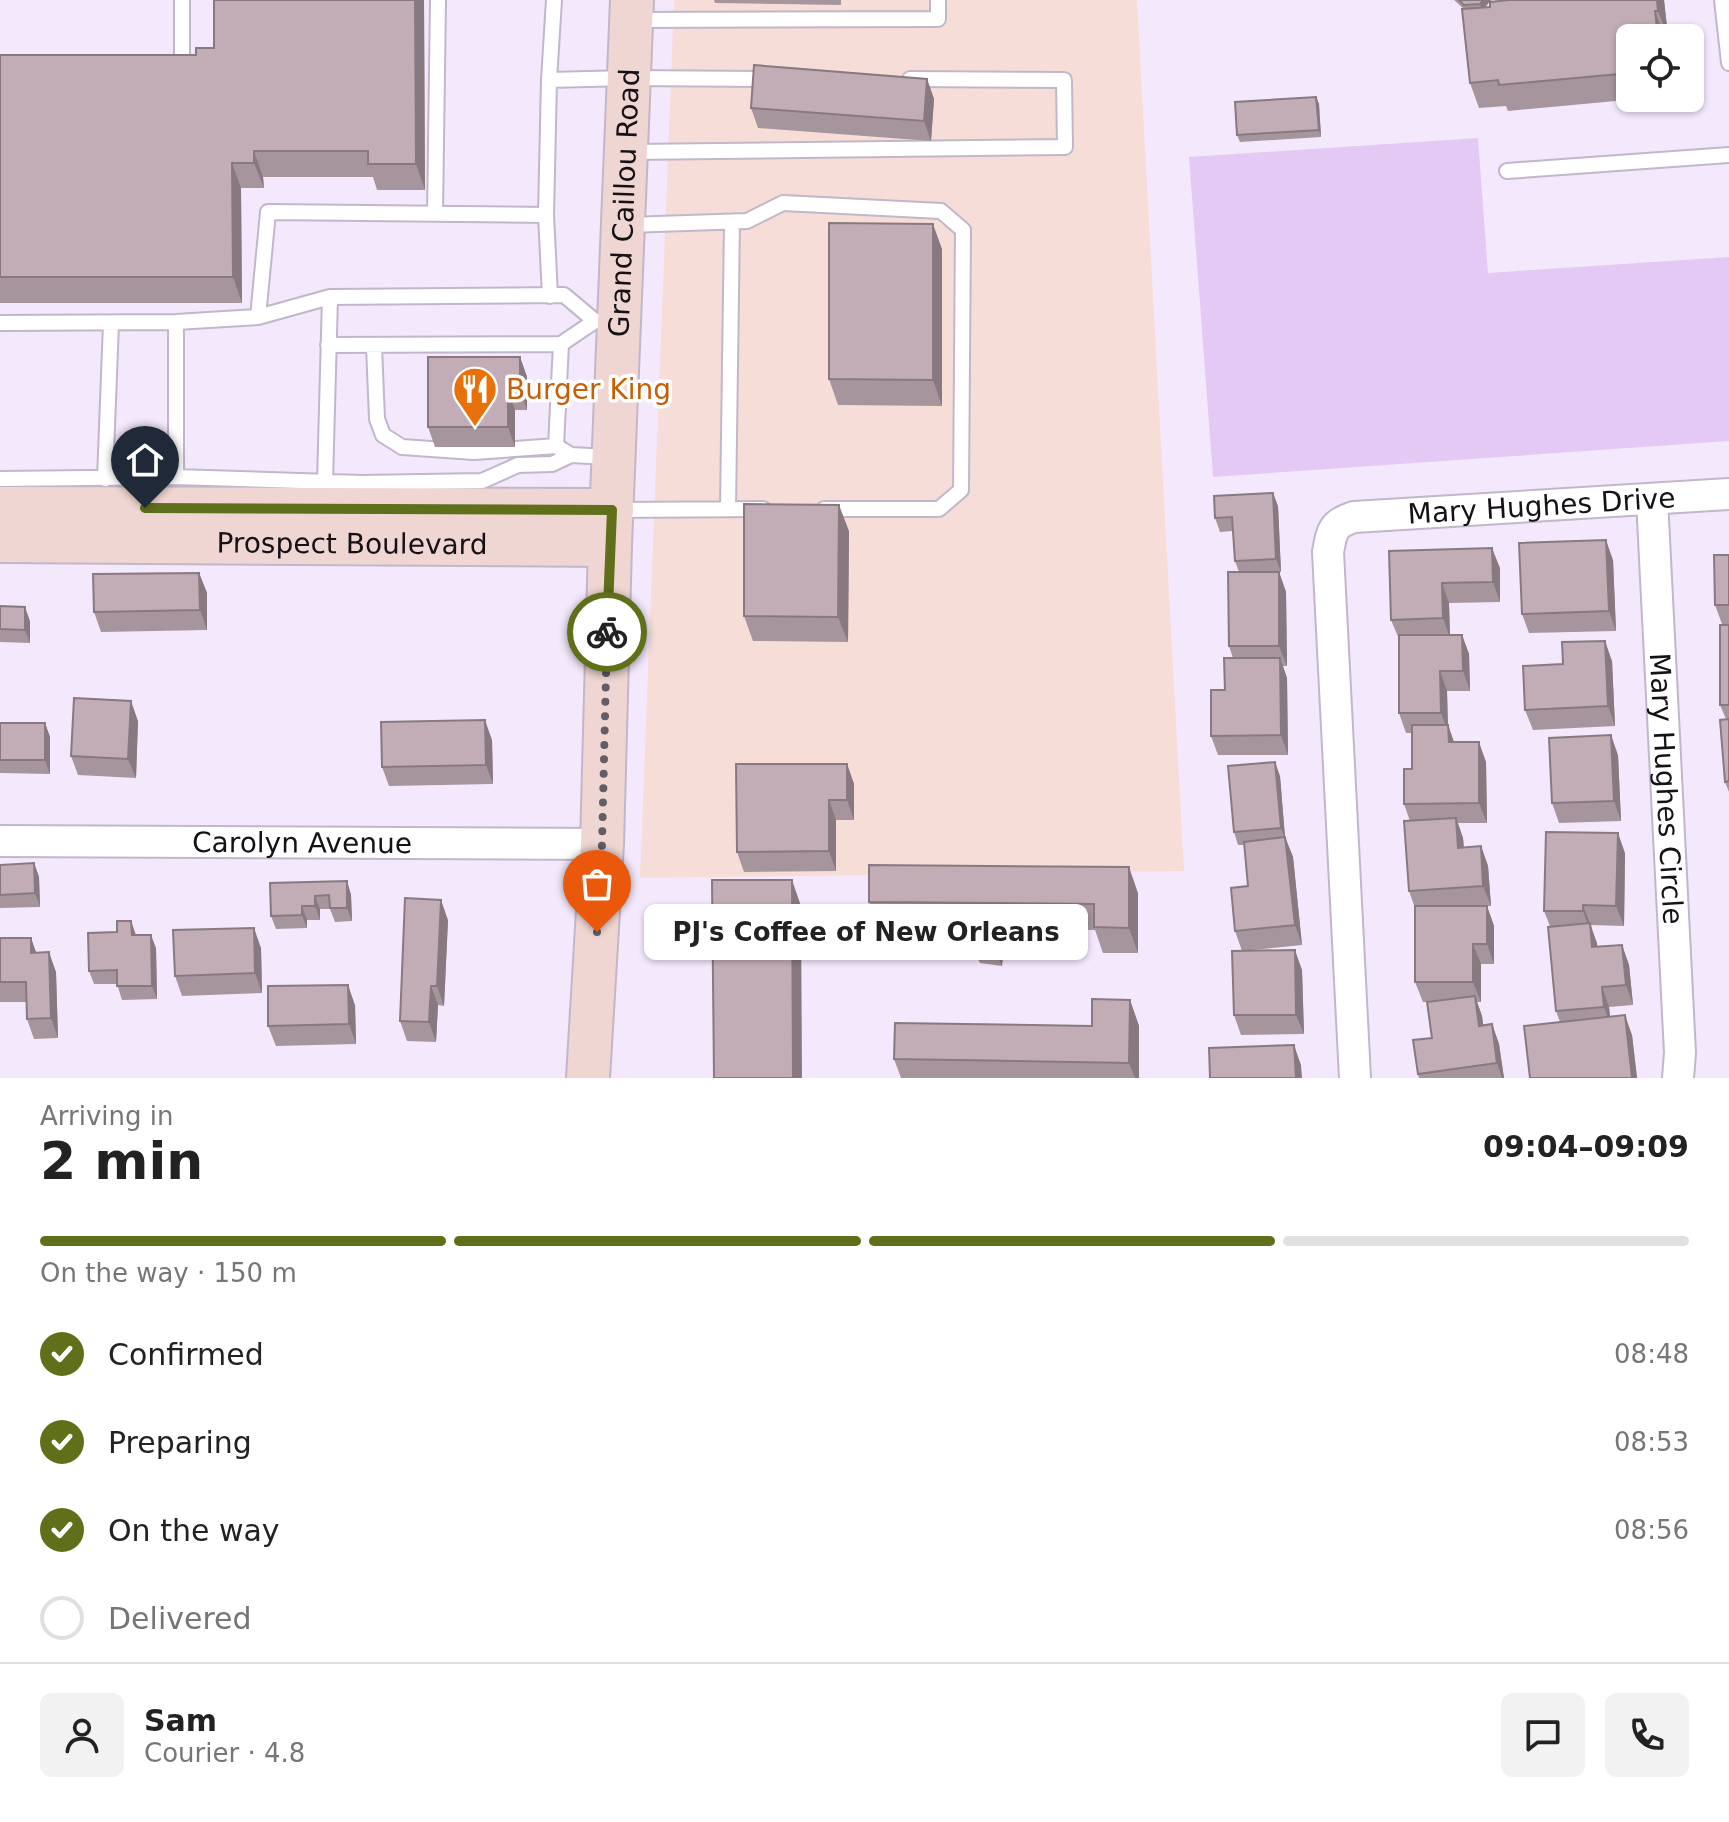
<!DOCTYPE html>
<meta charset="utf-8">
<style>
:root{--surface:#fff;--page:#f2f2f2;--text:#222;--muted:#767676;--line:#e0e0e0;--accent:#606f1a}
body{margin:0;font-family:"DejaVu Sans",sans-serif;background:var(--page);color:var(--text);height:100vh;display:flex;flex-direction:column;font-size:30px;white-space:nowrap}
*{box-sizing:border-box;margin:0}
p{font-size:26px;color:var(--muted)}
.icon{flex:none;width:44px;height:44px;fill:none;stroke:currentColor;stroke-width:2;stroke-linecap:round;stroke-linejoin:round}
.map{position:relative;height:1078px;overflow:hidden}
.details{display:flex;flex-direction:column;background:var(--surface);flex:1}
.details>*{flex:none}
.controls{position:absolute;left:1616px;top:24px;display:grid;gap:16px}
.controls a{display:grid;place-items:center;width:88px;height:88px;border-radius:12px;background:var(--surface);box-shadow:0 2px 6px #0004;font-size:40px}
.pin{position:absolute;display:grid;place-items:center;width:68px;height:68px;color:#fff;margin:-82px -34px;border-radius:50% 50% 50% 0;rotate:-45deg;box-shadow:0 0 8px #0007}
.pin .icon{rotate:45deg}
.courier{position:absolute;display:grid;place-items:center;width:80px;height:80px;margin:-40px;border:6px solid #606f1a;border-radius:50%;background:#fff;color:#222;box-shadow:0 2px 10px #0007}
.bubble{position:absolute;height:56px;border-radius:12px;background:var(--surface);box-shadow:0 2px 6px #0004;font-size:26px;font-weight:700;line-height:56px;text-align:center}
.headline em{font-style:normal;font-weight:700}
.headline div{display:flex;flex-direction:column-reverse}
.headline{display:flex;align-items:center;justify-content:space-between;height:136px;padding:0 40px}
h1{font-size:52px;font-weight:700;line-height:60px}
.bar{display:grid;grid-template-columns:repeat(4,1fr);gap:12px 8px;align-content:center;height:96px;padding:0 40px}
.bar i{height:10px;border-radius:6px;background:var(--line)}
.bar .active{background:var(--accent)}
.bar p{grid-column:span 4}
.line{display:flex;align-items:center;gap:20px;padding:0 40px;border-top:2px solid var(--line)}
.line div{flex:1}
.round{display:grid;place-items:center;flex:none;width:84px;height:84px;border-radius:12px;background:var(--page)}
ol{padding:0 40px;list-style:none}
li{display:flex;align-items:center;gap:24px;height:88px}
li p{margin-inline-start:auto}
li .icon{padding:8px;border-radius:50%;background:var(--accent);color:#fff;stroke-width:4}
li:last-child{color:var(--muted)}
li i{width:44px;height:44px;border:4px solid var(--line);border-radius:50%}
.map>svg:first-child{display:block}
.commercial{fill:#f7ddd7}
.green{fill:#e3c9f3}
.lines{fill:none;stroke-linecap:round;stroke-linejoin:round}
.lane-casing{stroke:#c2b7c9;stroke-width:18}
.street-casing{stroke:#c2b7c9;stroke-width:34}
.secondary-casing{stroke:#c2b7c9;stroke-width:46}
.lane{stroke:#fff;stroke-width:14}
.street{stroke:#fff;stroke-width:30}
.secondary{stroke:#efd6d2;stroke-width:42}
.wall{fill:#a7959d}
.shaded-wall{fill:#887980}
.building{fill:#c2adb7;stroke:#887980;stroke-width:2}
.done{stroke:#635d67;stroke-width:8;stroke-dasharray:0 14.4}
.route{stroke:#606f1a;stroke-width:10}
.labels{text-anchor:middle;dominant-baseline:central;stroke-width:7;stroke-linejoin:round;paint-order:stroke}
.street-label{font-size:28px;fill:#151117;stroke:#fff}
.food-label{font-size:28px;fill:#c56008;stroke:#fff;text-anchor:start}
</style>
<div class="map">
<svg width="1729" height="1078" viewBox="0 0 1729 1078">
<rect width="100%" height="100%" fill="#f4e9fc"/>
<path class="commercial" d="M674,0h463l47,871 -544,7z"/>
<path class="green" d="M1478,138l10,135 241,-16v184l-516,36 -24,-320z"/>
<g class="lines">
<g class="lane-casing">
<path id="lane" d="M1722,0l7,63
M636,20l302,-1v-19
M178,67h4v-67
M549,80l79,-2 141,1
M631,152l434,-5 -1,-67 -154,-1
M1507,171l222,-16
M435,214l3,-214
M546,215l4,81
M627,225l120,-4 36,-18 158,8 22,19 -2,260 -22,19h-115
M258,317l10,-105 278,3 3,-135 5,-80
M176,322v155
M0,323l176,-1 82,-5 72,-20 234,-2 31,26h21
M328,345l233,-1 34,-23
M374,346l3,73 6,16 19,12 72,5 82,-6 15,9 38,2
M556,446l5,-102
M0,479l176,-2 186,6 120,-2 36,-16 34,-1 19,-9
M105,479l6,-156
M325,482l5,-185
M728,509l4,-287
M616,510l147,-1"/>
</g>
<g class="street-casing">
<g id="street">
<path id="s1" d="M1652,499l28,554 -2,25"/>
<path id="s2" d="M0,841l602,3"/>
<path id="s3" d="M1355,1078l-27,-526c4,-21 4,-28 26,-35l375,-23"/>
</g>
</g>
<g class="secondary-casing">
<g id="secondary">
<path d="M0,508l612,2"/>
<path id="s4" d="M0,541l610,4"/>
<path id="s5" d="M588,1078l14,-234 8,-299 22,-545"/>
</g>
</g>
<use href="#lane" class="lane"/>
<use href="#street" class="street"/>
<use href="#secondary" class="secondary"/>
</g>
<path class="wall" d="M424,0l1,190h-48l-4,-13h-110l1,11h-23l1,115h-242v-248h196l18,-7z
M714,0h127v5l-126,-2z
M1454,0h37l-6,8 5,-1 19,-7h155l4,36 -4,1v1h-34v60h18l-140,13 -2,-5 -27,2 -9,-25 -6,-74z
M927,79l7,20 -3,42 -173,-13 -7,-20z
M1316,97l3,7 2,33 -81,5 -3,-7z
M942,249v157l-104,-1 -9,-26z
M520,357l7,20v33h-12v37h-80l-7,-20z
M1278,506l3,66h-4h2l7,20 1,74h-4l4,12 1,77h-70l-7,-19 22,-78 -4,-12 10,-74 -4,-11 -2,-30 -13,1 -5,-14z
M849,531l-1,111 -95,-1 -9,-25z
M1389,551l111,17v34l-51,1 1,32h12l7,19 1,37h-23l1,34 6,17 32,20 1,61h-29l5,15 1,9 17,-1 7,20 3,40h-4l7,20v38h-13v38h-4l5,14 1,9 9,-1 7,20 5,34h-85l-1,-4 14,-36 -3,-36h-6l-8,-20v-74l-6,-17 1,-70 -6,-17 8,-35v-36h-6l-7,-20v-74l-8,-19z
M1729,555v69h-7l-7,-19z
M1613,560l3,71 -87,2 -7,-19z
M199,573l8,20v37l-106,2 -7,-20z
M0,606l30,15v22l-30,-1z
M1729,625v167l-4,-10 1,-63 -6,-14z
M1612,661l3,65 -82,4 -8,-20z
M138,721l-2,57 -58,-3 -7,-19z
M0,723h45l5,14v37l-50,-1z
M492,740l1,44 -104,2 -7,-19z
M1618,755l3,66 -62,2 -7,-20z
M847,764l7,20v36h-18v51l-92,1 -7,-20z
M1280,776l5,61 8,20 9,88 -58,6 58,19 2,64 -63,1 -7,-20 8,-64 -7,-20 13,-45 -4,-41h-6l-4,-13z
M1625,853l-1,73 -33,-1 6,22 25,-2 7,20 4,40 -24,2 1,10 22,18 5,43h-107l30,-56 -4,-11 -6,-85 -6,-15z
M34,863l5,14 1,30 -40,1v-43z
M347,881l4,14 1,26 -17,1 -5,-13h-10v11h-13v8l-31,1 -5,-13z
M1138,893v60h-35l-8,-23 -216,-2 -10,-26z
M448,920l-4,86 -6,-1 -2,37 -29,-1 -7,-20z
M117,932l19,3 20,13 1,51 -35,1 -5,-16h-23l-5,-13z
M0,938h31l5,15 20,19 2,66 -24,1 -7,-20 -1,-17h-26z
M1004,944l-2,22 -22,-3 -3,-6z
M261,948l1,45 -80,3 -7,-20z
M1130,1000l9,26v52h-238l-7,-19 198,-33z
M355,1005l1,39 -80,2 -8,-20z"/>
<path class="shaded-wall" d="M415,0h9l1,190 -9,-26z
M1483,0h8l-9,10 -2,-6z
M1657,0h7l4,36 -10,-25z
M1655,11l9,26v1h-6z
M927,79l7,20 -3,42 -7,-20z
M1316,97l3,7 2,33 -2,-7z
M254,151l9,26 1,11 -10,-25z
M232,163l9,25 1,115 -9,-26z
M933,224l9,25v157l-9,-26z
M520,357l7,20v33l-7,-20z
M508,390l7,20v37l-7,-20z
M1273,493l5,13 3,66 -5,-13z
M839,505l10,26 -1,111 -10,-25z
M1606,540l7,20 3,71 -7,-20z
M1492,548l8,20v34l-7,-20z
M1279,572l7,20 1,74 -8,-20z
M199,573l8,20v37l-7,-20z
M1442,583l7,20 1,35 -7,-20z
M25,607l5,14v22l-5,-13z
M1462,635l7,19 1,37 -7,-20z
M1605,641l7,20 3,65 -7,-20z
M1280,658l7,20 1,77 -7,-20z
M1440,671l7,20 1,41 -7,-19z
M131,701l7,20 -2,57 -8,-19z
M485,720l7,20 1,44 -7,-19z
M45,723l5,14v37l-5,-14z
M1448,725l7,20 -6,-3z
M1611,735l7,20 3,66 -7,-20z
M1479,742l7,20 1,61 -8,-20z
M1275,762l5,14 5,61 8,20 9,88 -7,-20 -9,-83 -5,-14z
M847,764l7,20v36l-7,-20z
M829,800l7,20v51l-7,-20z
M1456,818l7,20 2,30 -7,-20z
M1618,833l7,20 -1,73 -8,-20z
M1481,846l7,20 3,40 -8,-20z
M34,863l5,14 1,30 -5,-14z
M1129,867l9,26v60l-9,-25z
M792,880l9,26 1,172h-9z
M347,881l4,14 1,26 -5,-13z
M315,896l5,13v11l-5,-14z
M441,900l7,20 -4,86 -7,-20z
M1583,905l14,38 2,24 -7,-20 -2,-16 -7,-20z
M302,906l5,14v8l-5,-13z
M1487,906l7,20v38l-7,-20z
M131,921l5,14h-4z
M254,928l7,20 1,45 -7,-20z
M151,935l5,13 1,51 -5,-13z
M1001,937l3,7 -2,22 -3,-7z
M31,938l7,20 -7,-5z
M1473,944l8,20v38l-8,-20z
M1622,945l7,20 4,40 -7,-20z
M1295,950l7,20 2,64 -8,-19z
M49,952l7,20 2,66 -7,-20z
M348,985l7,20 1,39 -7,-20z
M431,986l7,19 -2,37 -7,-20z
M1602,987l7,20 2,20 -7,-20z
M1475,996l7,20 4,30 -7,-20z
M1130,1000l9,26v52h-4l-6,-15z
M1625,1015l7,20 5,43h-5z
M1492,1024l7,20 5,34h-2l-5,-15z
M1294,1045l7,20 1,13h-6z"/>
<path class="building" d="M214,0h201l1,164h-48v-13h-114v12h-22l1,114h-233v-222h196v-7h18z
M1459,0h24l-3,4 -16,1z
M1509,0h148l1,11h-3l3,27h-28v35l-131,12 -1,-5 -28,3 -8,-74 28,-2v-5z
M754,65l173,14 -3,42 -173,-13z
M1316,97l3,33 -82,5 -2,-33z
M829,223l104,1v156l-104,-1z
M428,357h92v33h-12v37h-80z
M1273,493l3,66 -41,2 -3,-44 -17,1 -1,-22z
M744,504l95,1 -1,112 -94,-1z
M1606,540l3,71 -87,3 -3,-71z
M1492,548l1,34 -51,1 1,35 -52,2 -2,-69z
M1714,555h15v50h-14z
M1228,572h51v74h-50z
M199,573l1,37 -106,2 -1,-38z
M0,606l25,1v23l-25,-1z
M1720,625h9v80h-9z
M1399,635h63l1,36h-23l1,42h-42z
M1605,641l3,65 -83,4 -2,-44 40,-2 -1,-22z
M1224,658h56l1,77 -70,1v-46h14z
M74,698l57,3 -3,58 -57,-3z
M1729,719v62l-4,1 -5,-62z
M485,720l1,45 -104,2 -1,-45z
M0,723h45v37h-45z
M1412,725h36l1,17h30v61l-75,1v-35h8z
M1611,735l3,66 -62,2 -3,-65z
M1275,762l6,66 -47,4 -6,-66z
M736,764h111v36h-18v51l-92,1z
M1456,818l2,30 23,-2 2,40 -74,5 -5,-70z
M1546,832l72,1 -2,73 -33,-1v6h-39z
M1285,837l10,88 -60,6 -4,-43 17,-2 -4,-44z
M34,863l1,30 -35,2v-30z
M869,865l260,2v61l-35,-1v-23l-225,-2z
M712,880h80l1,198h-79z
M347,881v27h-17l-1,-13 -14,1v10h-13v9l-31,1 -1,-33z
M405,898l36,2 -4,86h-6l-2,36 -29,-1z
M1415,906h72v38h-14v38h-58z
M117,921h14l1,14h19l1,51h-35v-16l-28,1 -1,-38 29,-1z
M1590,923l2,24 30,-2 4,40 -24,2 2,20 -48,4 -8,-84z
M254,928l1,45 -80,3 -2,-46z
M979,935l22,2 -2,22 -22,-2z
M0,938h31v15l18,-1 2,66 -24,1 -1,-37h-26z
M1295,950l1,65h-62l-2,-64z
M348,985l1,39 -81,2v-40z
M1475,996l4,30 13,-2 5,39 -79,11 -5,-34 19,-2 -5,-36z
M1092,999l38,1 -1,63 -235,-4 1,-36 197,3z
M1625,1015l7,63h-102l-6,-52z
M1294,1045l2,33h-86l-1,-30z"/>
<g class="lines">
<path class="done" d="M597,932l5,-88 5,-212"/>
<path class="route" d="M145,508l467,2 -5,122"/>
</g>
<defs>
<g id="restaurant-pin" transform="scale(2.3)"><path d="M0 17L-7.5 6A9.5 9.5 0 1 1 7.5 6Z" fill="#e8710a" stroke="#fff"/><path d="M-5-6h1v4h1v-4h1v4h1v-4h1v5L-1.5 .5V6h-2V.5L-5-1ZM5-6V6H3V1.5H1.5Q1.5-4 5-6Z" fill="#fff"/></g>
</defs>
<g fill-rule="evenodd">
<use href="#restaurant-pin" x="475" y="389"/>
</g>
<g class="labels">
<g class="street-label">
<text stroke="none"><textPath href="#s5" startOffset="876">Grand Caillou Road</textPath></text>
<text stroke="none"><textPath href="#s3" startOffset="762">Mary Hughes Drive</textPath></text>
<text stroke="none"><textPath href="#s4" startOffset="352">Prospect Boulevard</textPath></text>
<text stroke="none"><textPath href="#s1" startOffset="290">Mary Hughes Circle</textPath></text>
<text stroke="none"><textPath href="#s2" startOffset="302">Carolyn Avenue</textPath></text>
</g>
<g class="food-label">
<text x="506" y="389">Burger King</text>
</g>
</g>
</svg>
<div class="controls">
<a><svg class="icon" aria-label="locate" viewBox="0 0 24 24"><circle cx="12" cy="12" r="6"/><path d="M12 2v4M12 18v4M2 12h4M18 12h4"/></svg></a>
</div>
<div class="pin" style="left:597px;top:932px;background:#ea580c"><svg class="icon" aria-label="bag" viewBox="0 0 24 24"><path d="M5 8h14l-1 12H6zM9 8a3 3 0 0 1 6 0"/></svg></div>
<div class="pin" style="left:145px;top:508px;background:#1f2937"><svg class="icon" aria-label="home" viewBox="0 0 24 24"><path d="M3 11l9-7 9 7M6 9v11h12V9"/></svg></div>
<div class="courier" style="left:607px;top:632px"><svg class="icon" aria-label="bike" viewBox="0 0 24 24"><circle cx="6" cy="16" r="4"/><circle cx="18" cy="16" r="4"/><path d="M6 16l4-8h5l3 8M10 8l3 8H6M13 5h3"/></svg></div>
<div class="bubble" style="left:644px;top:904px;width:444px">PJ's Coffee of New Orleans</div>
</div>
<section class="details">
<div class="headline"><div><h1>2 min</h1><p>Arriving in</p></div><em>09:04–09:09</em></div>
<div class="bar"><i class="active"></i><i class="active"></i><i class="active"></i><i></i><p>On the way · 150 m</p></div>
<ol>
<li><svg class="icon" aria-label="check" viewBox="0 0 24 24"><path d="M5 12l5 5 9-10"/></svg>Confirmed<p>08:48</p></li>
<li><svg class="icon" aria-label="check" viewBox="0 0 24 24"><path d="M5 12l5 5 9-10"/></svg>Preparing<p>08:53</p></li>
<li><svg class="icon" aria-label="check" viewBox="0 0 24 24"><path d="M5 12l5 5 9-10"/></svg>On the way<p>08:56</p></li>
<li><i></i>Delivered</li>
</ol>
<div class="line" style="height:144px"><a class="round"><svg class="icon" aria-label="person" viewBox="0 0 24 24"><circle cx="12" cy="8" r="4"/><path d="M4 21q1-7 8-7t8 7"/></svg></a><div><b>Sam</b><p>Courier · 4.8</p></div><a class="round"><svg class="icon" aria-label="chat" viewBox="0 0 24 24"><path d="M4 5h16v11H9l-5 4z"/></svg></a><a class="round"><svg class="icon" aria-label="phone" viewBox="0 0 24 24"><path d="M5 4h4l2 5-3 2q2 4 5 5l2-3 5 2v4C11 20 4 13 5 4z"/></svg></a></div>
</section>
